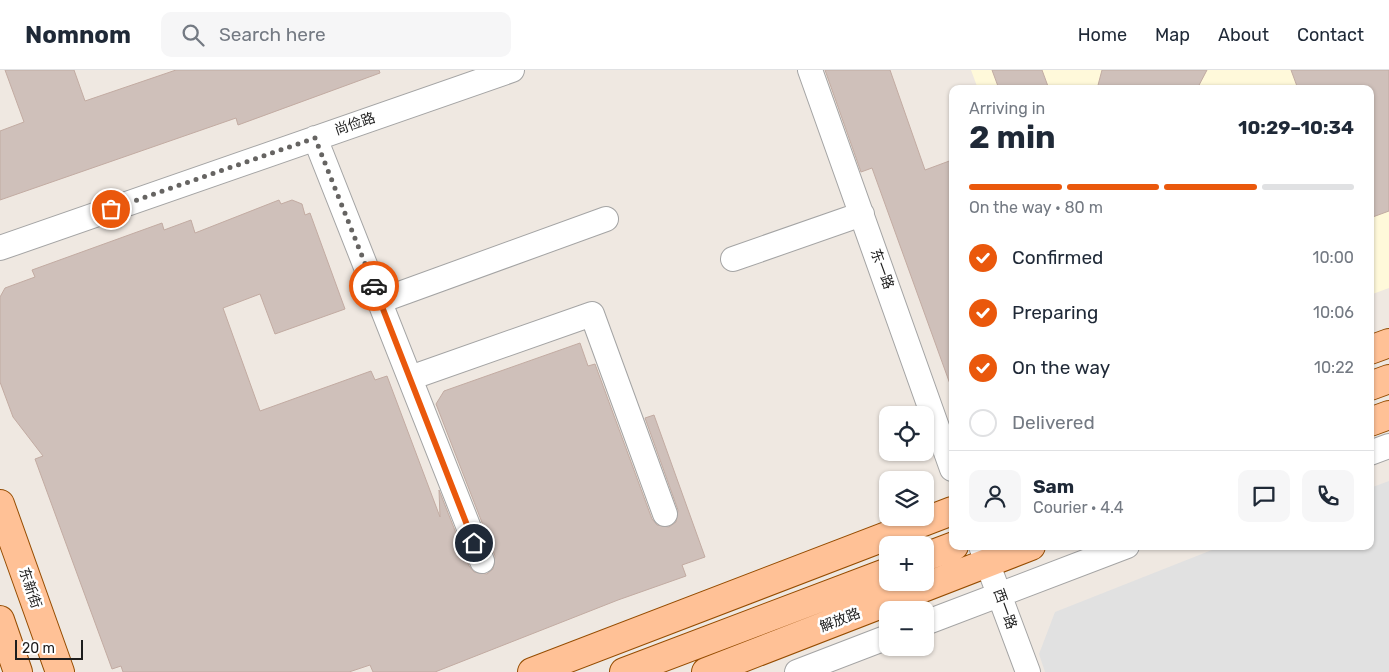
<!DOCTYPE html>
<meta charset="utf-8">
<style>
:root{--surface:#fff;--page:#f6f6f7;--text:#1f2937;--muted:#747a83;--line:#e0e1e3;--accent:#ea580c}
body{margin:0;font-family:Rubik,"Noto Sans SC",sans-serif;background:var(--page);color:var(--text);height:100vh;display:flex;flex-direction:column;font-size:19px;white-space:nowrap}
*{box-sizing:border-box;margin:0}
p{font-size:16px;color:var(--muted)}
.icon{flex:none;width:28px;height:28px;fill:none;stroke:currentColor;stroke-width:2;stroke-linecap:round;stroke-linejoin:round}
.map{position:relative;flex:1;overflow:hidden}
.sheet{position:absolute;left:949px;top:15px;width:425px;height:465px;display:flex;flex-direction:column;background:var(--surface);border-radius:10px;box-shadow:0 1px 4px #0004}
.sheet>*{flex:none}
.controls{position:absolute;left:879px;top:336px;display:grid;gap:10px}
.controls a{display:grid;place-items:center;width:55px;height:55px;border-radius:10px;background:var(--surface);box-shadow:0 1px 4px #0004;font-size:25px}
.scale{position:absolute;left:15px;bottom:12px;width:68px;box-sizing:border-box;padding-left:5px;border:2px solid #1d1d1d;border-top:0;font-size:14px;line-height:18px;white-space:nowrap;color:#1d1d1d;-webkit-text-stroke:4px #fff;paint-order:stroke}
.pin{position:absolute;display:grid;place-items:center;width:42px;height:42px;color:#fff;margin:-21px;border:2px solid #fff;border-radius:50%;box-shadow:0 1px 5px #0007}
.courier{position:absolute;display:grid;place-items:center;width:50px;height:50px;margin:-25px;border:4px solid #ea580c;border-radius:50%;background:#fff;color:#222;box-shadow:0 1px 6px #0007}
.overview em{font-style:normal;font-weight:700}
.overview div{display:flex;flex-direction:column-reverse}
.overview{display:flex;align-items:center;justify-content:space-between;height:85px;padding:0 20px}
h1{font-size:32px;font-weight:700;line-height:38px}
.bar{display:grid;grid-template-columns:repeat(4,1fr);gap:8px 5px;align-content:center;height:60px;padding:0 20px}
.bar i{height:6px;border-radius:4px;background:var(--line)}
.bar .on{background:var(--accent)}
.bar p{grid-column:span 4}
.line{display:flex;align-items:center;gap:12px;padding:0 20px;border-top:1px solid var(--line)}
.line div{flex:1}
.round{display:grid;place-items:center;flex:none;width:52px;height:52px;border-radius:10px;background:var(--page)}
ol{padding:0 20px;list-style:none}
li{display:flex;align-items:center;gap:15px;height:55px}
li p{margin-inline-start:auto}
li .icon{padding:5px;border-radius:50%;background:var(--accent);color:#fff;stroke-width:4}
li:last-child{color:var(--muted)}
li i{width:28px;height:28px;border:2px solid var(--line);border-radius:50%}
header{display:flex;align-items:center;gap:30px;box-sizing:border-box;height:70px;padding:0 25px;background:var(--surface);border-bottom:1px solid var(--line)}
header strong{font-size:24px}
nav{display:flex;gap:28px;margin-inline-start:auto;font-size:18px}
.search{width:350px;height:45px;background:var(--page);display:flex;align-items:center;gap:12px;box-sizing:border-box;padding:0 18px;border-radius:10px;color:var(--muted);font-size:19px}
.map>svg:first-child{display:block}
.education{fill:#fff9da}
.parking{fill:#e1e1e1}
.building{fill:#cfc0ba;stroke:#c2aba2}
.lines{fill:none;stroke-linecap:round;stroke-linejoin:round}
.minor-casing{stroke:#a4a4a4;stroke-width:26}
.major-casing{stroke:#954c00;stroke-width:30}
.minor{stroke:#fff;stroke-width:24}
.major{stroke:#ffc196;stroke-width:28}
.done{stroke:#666462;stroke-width:5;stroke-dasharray:0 9}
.route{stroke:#ea580c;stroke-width:6}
.labels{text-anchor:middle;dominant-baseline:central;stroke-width:5;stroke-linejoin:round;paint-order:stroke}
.street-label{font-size:14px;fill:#1d1d1d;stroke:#fff}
</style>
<header>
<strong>Nomnom</strong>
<div class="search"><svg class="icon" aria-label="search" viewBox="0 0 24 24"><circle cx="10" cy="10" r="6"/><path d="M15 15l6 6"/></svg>Search here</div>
<nav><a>Home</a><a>Map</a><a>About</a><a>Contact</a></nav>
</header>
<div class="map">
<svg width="1389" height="602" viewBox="0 0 1389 602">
<rect width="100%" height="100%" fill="#efe8e1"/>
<path class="education" d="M971,0h418v218l-19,7v-206h-392z"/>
<path class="parking" d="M1389,411v191h-344l-6,-18 16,-42 167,-66h148v-58z"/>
<path class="building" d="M5,0h69l11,31 91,-31h203l1,3 -142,52 -2,-7 -236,82v-69l24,-9z
M825,0h65l35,100 27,-10v223l-2,1 -78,-216 -11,4z
M992,0h50l7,19h-50z
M1102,0h105l-10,19h-100z
M1291,0h98v141l-19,7v-129h-72z
M279,130l2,4 11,-4 10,4 3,11 5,-2 35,96 -70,25 -15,-40 -37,14 37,103 111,-40 4,9 12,-4 53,141 -1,-27 30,76 5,6 13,2 6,-5 2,-13 -59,-152 8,-13 136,-48 8,23 7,-2 57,155 5,6 12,2 7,-5 2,-12 -33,-92 9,-3 51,142 -23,8 4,11 -68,24 -183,72h-62l-3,-7 -21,7h-226l-2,-6 -9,3 -77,-210 8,-3 -30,-39 -13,-35v-85l5,-9 30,-11 -3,-7 130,-47 2,7 27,-10 4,13z"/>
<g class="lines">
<g class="minor-casing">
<path id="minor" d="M810,0l142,399
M315,68l167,423
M0,178l512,-178
M733,189l129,-45
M380,231l226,-82
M410,308l182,-64 73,200
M1370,383l19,-7
M981,476l47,126
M925,553l202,-77
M797,602l91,-35"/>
</g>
<g class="major-casing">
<path id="major" d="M1370,280l19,-7
M1370,316l19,-7
M1370,352l19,-7
M0,434l60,168
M925,487l29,-11
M0,550l18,52
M532,602l420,-161
M624,602l264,-100
M706,602l325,-126"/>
</g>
<use href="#minor" class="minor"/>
<use href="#major" class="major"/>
</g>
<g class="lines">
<path class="done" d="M111,139l204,-71 59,148"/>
<path class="route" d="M374,216l100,257"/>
</g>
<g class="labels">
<g class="street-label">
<text transform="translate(355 54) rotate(-19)">尚俭路</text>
<text transform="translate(882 199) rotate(70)">东一路</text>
<text transform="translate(30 518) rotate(71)">东新街</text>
<text transform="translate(1005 539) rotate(70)">西一路</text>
<text transform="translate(840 550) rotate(-21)">解放路</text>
</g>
</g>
</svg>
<div class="controls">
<a><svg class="icon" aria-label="locate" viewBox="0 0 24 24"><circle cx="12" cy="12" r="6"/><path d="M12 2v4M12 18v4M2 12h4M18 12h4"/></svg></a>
<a><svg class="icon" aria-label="layers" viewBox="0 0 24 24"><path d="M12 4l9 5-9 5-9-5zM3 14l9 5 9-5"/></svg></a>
<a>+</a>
<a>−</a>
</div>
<div class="scale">20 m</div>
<div class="pin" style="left:111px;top:139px;background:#ea580c"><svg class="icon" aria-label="bag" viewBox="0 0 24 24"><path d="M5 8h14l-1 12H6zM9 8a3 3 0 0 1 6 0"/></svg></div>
<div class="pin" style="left:474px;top:473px;background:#1f2937"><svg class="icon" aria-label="home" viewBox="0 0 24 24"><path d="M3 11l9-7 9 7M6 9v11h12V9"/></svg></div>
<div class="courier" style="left:374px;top:216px"><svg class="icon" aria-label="car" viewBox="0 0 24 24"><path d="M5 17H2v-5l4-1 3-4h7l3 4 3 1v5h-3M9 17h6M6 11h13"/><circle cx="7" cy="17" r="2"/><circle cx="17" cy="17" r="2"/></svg></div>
<section class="sheet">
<div class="overview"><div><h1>2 min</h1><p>Arriving in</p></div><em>10:29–10:34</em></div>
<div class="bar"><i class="on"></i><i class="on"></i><i class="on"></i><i></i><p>On the way · 80 m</p></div>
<ol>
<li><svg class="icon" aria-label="check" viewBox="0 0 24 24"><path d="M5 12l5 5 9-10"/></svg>Confirmed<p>10:00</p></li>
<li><svg class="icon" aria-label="check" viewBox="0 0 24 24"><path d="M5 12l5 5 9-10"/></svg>Preparing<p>10:06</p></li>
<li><svg class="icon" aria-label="check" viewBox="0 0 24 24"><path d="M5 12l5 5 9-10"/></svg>On the way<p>10:22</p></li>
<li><i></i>Delivered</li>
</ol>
<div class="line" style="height:90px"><a class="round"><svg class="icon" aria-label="person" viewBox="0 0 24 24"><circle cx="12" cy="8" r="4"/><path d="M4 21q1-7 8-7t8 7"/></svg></a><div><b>Sam</b><p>Courier · 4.4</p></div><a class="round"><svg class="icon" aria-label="chat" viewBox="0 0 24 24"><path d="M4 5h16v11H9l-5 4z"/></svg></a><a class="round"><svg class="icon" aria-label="phone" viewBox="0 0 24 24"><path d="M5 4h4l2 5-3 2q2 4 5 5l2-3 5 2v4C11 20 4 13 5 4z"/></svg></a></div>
</section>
</div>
